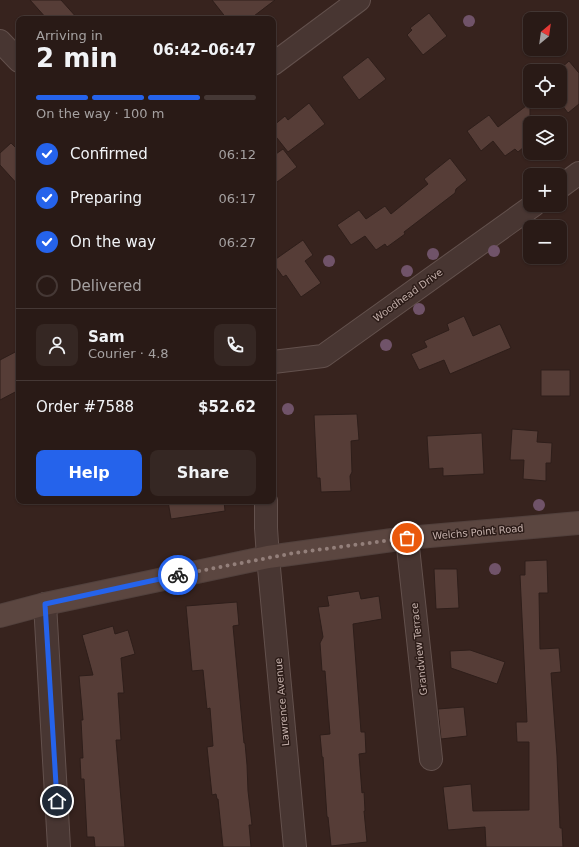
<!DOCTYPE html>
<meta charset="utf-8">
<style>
:root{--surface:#291a16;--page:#352723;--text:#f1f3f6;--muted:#a5a1a1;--line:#453835;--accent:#2563eb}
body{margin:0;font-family:"DejaVu Sans",sans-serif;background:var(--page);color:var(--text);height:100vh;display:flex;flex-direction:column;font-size:15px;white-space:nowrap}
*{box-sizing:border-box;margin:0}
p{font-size:13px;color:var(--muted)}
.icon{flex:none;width:22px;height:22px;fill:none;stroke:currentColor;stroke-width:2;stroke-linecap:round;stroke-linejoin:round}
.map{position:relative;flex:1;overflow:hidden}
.panel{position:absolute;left:16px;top:16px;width:260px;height:488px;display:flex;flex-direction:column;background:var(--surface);border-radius:8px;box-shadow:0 1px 3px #0004,0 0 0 1px var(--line)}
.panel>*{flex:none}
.needle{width:26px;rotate:29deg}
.controls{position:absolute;left:523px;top:12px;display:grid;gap:8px}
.controls a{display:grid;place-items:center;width:44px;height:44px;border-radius:8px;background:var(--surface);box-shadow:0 1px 3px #0004,0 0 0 1px var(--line);font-size:20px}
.pin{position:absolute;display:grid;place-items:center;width:34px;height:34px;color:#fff;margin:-17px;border:2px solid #fff;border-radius:50%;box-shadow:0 1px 4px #0007}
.courier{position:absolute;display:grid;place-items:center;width:40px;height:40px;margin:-20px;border:3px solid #2563eb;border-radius:50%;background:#fff;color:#222;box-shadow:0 1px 5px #0007}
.head em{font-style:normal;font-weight:800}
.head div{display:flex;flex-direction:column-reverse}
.head{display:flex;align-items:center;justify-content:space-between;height:68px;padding:0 20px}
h1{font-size:26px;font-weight:800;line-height:30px}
.bar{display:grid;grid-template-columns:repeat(4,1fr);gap:6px 4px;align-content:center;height:48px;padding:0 20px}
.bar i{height:5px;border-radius:3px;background:var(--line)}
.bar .current{background:var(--accent)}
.bar p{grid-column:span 4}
.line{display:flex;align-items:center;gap:10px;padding:0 20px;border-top:1px solid var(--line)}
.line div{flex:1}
.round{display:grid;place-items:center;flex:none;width:42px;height:42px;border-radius:8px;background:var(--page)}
ol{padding:0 20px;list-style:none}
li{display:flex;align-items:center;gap:12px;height:44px}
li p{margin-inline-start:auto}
li .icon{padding:4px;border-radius:50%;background:var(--accent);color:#fff;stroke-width:4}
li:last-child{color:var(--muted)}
li i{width:22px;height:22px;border:2px solid var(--line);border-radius:50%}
.cta{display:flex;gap:8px;margin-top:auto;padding:8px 20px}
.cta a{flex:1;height:46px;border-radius:8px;background:var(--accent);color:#fff;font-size:16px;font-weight:800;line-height:46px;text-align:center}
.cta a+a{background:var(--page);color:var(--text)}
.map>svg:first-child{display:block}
.building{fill:#563d37;stroke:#2e1e1a}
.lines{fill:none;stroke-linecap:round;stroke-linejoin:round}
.minor-casing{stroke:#63514d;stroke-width:24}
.secondary-casing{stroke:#51403c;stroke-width:24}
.minor{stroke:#483632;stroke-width:22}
.secondary{stroke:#5b4640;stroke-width:22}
.tree{fill:#705369}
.done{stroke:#937f7a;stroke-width:4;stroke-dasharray:0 7.2}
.route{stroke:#2563eb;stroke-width:5}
.labels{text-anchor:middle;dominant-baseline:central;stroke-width:3;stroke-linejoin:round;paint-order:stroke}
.street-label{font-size:10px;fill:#c5b1ac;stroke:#2c1c18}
</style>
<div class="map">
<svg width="579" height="847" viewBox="0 0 579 847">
<rect width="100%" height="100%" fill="#37231e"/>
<path class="building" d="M30,0h31l17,19h-31z
M212,0h63l-25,19h-23z
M429,13l18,23 -24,19 -16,-20 5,-5 -2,-2z
M368,57l18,22 -27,21 -17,-23z
M569,61l10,12v31l-11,9 -9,-12h1v-30h-15l10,-8 5,6z
M309,103l16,21 -37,28 -15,-19v-7l12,-10 3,4z
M530,103v39l-12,10 -3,-3 -10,7 -12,-15 -12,10 -14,-20 22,-16 9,12z
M11,143l8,8v35l-19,-21v-12z
M283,149l14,18 -24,18v-29z
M450,158l17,22 -11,9 -1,4 -51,39 1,2 -18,13 -2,-3 -9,6 -11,-14 -14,9 -14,-20 22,-15 7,9 19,-13 6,8 37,-30 -4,-5z
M303,240l10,15 -8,6 16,22 -20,14 -15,-22 -3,2 -10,-14v-2z
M464,316l9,20 27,-12 11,24 -61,26 -6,-14 -25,10 -8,-16 16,-7 -3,-6 25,-11 -2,-6z
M19,350v40l-19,10v-40z
M541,370h29v26h-29z
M357,414l2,26 -8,1 1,31 -2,4 1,15 -30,1 -1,-14h-3l-3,-63z
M512,429l26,2 -1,11 15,1 -1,20h-5v18l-23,-2 1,-19h-14z
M482,433l2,41 -41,2v-8l-14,1 -2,-33z
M168,501h56l1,10 -54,8z
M547,560l1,33h-9l1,56 19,-1 2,24 -10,1 6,83 3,72h2l1,19h-77l-1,-20 -37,3 -5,-43 28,-3 2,27 56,-1v-68h-12l-1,-20h11l-7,-147h5v-14z
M434,569h23l2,39 -23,1z
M359,591l2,8 18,-3 3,23 -29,5 8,108h4l1,21 -7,1 3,39 2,-1 1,19h-1l3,31 -36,4 -3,-29h-1l-4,-60h-1l-2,-22 10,-1 -5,-63h-3l-2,-28 3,-6 -5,-30 11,-1 -2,-10z
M237,602l2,23 -6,1 11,117h1l2,22 1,26 4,34h-3l2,22h-28l-5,-48h-1l-1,-5 -4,1 -5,-48 6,-1 -3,-38 -3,1 -4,-39 -11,1 -6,-65z
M113,626l2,8 13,-4 7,24 -14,4 3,35h-6l3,47h-5l9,107h-30l-1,-10h-7l-3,-58h-3l-1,-21h3l-2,-38h2l-4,-44 14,-1 -11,-40z
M470,650l35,12 -8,22 -46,-16 -1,-17z
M464,707l3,29 -26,3 -3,-30z"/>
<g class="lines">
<g class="minor-casing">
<path id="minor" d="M0,41l19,20
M273,64l86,-64
M560,187l19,-14
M273,362l50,-6 211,-151
M266,501v27l2,29 27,290
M407,538l24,221
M45,604l14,243"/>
</g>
<g class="secondary-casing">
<path id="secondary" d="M0,616l45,-12 223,-47 139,-19 172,-15"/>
</g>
<use href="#minor" class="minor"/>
<use href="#secondary" class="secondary"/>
</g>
<g class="tree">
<circle cx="469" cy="21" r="6"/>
<circle cx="494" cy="251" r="6"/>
<circle cx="433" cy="254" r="6"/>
<circle cx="329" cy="261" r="6"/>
<circle cx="407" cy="271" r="6"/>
<circle cx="419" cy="309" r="6"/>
<circle cx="386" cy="345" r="6"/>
<circle cx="288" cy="409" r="6"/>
<circle cx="539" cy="505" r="6"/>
<circle cx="495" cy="569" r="6"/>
</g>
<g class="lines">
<path class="done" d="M178,575l116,-22 113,-15"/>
<path class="route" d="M57,801l-12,-197 133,-29"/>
</g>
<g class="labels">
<g class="street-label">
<text transform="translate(408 295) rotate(-36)">Woodhead Drive</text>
<text transform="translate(478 532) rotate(-5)">Welchs Point Road</text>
<text transform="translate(419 649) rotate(-96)">Grandview Terrace</text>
<text transform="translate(282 702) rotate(-95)">Lawrence Avenue</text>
</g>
</g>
</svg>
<div class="controls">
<a><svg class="needle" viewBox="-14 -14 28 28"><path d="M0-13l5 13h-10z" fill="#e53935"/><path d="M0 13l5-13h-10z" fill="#a5a1a1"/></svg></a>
<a><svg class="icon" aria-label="locate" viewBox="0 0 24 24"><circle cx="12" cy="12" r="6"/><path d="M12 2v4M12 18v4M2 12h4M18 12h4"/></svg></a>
<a><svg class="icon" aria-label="layers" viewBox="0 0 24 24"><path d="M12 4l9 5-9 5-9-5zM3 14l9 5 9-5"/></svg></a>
<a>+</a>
<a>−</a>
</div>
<div class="pin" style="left:407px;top:538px;background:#ea580c"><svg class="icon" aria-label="bag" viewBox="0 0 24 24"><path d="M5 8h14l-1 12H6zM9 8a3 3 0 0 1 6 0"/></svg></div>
<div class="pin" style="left:57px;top:801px;background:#1f2937"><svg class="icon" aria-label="home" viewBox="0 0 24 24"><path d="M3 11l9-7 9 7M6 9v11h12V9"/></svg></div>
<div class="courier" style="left:178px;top:575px"><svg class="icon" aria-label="bike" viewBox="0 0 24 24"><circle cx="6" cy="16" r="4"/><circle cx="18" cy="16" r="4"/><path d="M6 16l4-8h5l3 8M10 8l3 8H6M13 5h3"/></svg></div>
<section class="panel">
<div class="head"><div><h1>2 min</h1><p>Arriving in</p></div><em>06:42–06:47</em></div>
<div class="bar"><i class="current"></i><i class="current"></i><i class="current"></i><i></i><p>On the way · 100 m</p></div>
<ol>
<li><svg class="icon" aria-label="check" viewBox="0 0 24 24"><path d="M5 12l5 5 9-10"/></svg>Confirmed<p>06:12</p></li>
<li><svg class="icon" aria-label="check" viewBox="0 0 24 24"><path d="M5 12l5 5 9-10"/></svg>Preparing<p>06:17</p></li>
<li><svg class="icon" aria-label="check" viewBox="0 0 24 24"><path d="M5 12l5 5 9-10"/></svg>On the way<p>06:27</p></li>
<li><i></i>Delivered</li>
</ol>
<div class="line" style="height:72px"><a class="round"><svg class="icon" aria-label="person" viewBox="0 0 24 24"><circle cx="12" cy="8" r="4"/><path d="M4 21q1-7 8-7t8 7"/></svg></a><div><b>Sam</b><p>Courier · 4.8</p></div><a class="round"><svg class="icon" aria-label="phone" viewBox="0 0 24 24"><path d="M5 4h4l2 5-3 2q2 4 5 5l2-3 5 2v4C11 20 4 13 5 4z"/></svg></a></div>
<div class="line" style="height:52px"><div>Order #7588</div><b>$52.62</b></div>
<div class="cta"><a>Help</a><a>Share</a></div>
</section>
</div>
